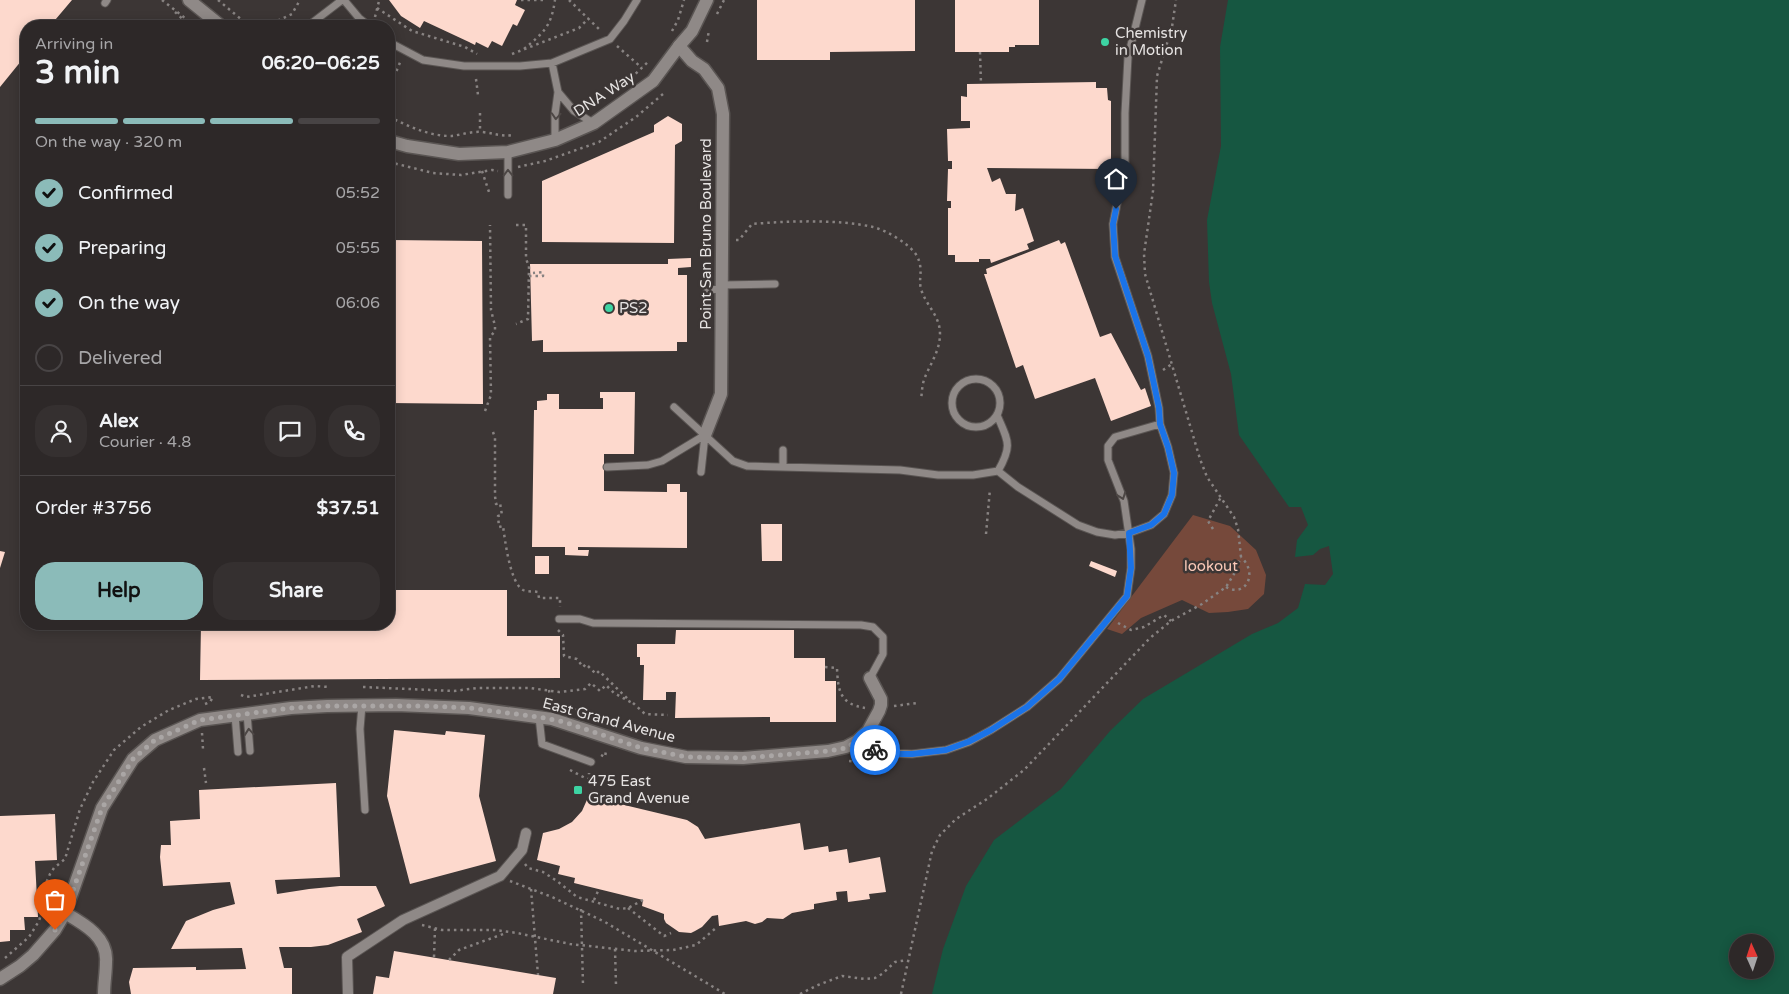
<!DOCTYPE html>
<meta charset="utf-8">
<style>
:root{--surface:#2d2828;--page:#353030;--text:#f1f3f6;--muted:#a7a6a8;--line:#484445;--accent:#8bbbb9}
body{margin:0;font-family:"Varela Round",sans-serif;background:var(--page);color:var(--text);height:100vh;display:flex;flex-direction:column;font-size:19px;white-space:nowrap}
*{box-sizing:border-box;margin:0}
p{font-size:16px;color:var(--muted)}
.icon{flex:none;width:28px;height:28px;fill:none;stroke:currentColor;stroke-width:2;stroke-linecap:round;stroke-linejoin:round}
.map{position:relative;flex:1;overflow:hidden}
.drawer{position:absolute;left:20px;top:20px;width:375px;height:610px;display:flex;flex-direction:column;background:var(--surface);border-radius:20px;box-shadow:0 2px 12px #0003,0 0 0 1px var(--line)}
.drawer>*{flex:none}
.needle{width:32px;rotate:357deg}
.fabs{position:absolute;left:1729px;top:934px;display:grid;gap:10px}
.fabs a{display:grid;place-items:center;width:45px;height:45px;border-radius:50%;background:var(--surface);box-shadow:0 2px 12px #0003,0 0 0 1px var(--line);font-size:25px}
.pin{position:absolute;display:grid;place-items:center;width:42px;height:42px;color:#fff;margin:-51px -21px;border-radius:50% 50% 50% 0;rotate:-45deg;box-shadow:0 0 5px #0007}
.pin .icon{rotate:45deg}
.courier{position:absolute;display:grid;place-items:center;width:50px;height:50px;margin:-25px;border:4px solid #1a73e8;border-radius:50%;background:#fff;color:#222;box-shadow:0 1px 6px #0007}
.overview em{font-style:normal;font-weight:700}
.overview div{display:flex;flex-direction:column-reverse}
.overview{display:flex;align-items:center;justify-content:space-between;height:85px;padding:0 15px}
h1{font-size:32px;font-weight:700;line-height:38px}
.bar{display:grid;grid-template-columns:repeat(4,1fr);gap:8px 5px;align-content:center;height:60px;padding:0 15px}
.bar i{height:6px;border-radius:4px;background:var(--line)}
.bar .current{background:var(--accent)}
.bar p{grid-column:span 4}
.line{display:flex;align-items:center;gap:12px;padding:0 15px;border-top:1px solid var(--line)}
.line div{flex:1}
.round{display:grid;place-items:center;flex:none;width:52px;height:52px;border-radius:20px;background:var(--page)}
ol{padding:0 15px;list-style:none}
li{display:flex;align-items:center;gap:15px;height:55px}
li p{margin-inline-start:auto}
li .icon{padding:5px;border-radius:50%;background:var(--accent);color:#111;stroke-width:4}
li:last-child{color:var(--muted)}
li i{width:28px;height:28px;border:2px solid var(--line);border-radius:50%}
.primary-button{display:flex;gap:10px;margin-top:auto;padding:10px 15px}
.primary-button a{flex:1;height:58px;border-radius:20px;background:var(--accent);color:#111;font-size:20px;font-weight:700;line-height:58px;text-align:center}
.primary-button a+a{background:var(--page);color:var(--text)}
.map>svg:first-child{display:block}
.green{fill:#76493b}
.water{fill:#165741;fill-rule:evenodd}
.building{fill:#fdd9cd}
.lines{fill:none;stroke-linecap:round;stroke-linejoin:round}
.service-casing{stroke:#5a5553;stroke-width:9}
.pedestrian-casing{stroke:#5a5553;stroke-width:12}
.minor-casing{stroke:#5a5553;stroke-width:15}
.secondary-casing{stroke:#5a5553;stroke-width:15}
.path{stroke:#888382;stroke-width:2.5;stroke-dasharray:2.5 4;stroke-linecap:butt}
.service{stroke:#8f8987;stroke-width:7}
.pedestrian{stroke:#8f8987;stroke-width:10}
.minor{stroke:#8f8987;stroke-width:12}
.secondary{stroke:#8f8987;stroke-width:12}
.oneway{stroke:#4d4745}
.done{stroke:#aaa6a5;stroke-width:5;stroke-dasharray:0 9}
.route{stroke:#1a73e8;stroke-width:6}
.poi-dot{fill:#3dd4a3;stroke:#3c3635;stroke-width:2}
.labels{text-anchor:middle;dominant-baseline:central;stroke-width:5;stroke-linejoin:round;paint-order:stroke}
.poi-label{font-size:15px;fill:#e6e3e2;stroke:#3c3635;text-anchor:start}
.street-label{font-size:15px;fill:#e6e3e2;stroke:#3c3635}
.park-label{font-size:15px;fill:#fbc9b8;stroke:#3c3635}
</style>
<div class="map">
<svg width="1789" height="994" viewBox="0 0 1789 994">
<rect width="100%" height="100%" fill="#3c3635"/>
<path class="green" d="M1193,515l37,11 26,24 10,25 -2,19 -16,15 -20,3 -19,1 -27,-13 -41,18 -19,16 -15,-5z"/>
<path class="water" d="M1228,0h561v994h-857l11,-45 23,-63 28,-46 67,-51 49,-58 33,-32 109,-65 26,-11 20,-15 7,-24 20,1 8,-11 -4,-28 -9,3 -7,6 -18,2 2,-17 11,-15 -7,-18h-12l-50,-72 -8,-61 -19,-71 -3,-21 -2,-62 14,-74 -1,-99zM1738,942h27v28h-27z"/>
<path class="building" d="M0,0h72l-22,26h-24v29l-26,32z
M389,0h128l-2,5 10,5 -8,16 -4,-2 -11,22 -10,-5 -4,7 -12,-6 -1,3 -6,-3 -45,-21 -4,7 -19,-12z
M757,0h158v51l-85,1v8h-73z
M955,0h84v45h-24v2h-6v5h-54z
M1096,82v6h11l1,12 3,1v68l-124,-1 5,14 8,-4 6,16h10l-1,17 8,-3 11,33 -7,3 2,5 -38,14 -1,-4h-11v3h-24v-7h-7v-47h3v-7h-4l1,-32h4v-8h-4l-1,-32 23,-1v-7h-9v-25l6,1v-13z
M668,116l14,8v17l-7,4 -1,98 -132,-1v-61l112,-49v-7z
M389,240l93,1 1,163 -94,-1z
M1059,240l2,4 4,-2 35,95 11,-4 30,57 4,-2 6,18 -40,15 -16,-43 -60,21 -12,-34 -7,3 -32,-94h3l-1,-5z
M691,258v9l-13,1v7h9v67h-10v9l-134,1v-12l-11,1 -2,-77h138v-5z
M600,392h35l-1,62h-30v37l63,1v-8h13v8h7v56l-109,-1v3h11l-1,6 -23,-1v-8h-33l2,-137h3v-9l10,-1v-6h12v15h44v-11h-3z
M761,524h21v37h-20z
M0,551l5,1 -5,16z
M535,556h14v18h-14z
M1091,561l26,10 -2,6 -26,-11z
M389,590h118v46h53v42l-360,2 1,-56h188z
M676,630h118v28h31v23h11v41h-66v-5l-95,1 1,-26h-10v8h-23l1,-35h-4v-8h-3v-13h38z
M394,730l51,5 1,-4 39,4 -6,61 17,65 -86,23 -23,-88z
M336,783l4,94 -65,3 2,14 32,-5 31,-3h36l9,20 -28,13 5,13 -34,13 -17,2h-32l5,21h8v26h-161l-2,-12 4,-14 63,-1v3l50,-1 -4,-21 -71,1 15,-28 27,-11 22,-6 -5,-22 -67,4 -3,-29 1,-12h10l-1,-24 30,-2 -1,-29z
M590,793l27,7 -1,3 71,17 11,7 7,12 95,-16 4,27 24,-4 1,6 18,-3 2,14 31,-6 6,35 -17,2 1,5 -22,3 -1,-11 -11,1 1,8 -23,4v5l-22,4 -9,6 -16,-1 -5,4 -7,2 -9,-3 -27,5 -1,-11 -6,1 -10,11 -7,4 -4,2 -12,-1 -13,-9 -2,-4v-5l-22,-8 1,-6 -69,-17 1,-5 -17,-4 2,-8 -23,-6 6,-27 16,-4 13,-7 10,-11z
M55,814l2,46 -22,1 3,56h-14l1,13h-15v11l-10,1v-126z
M394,951l162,27 -3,16h-180l3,-18 13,2z"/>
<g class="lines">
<g class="service-casing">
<path id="service" d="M344,0l15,18 10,8
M105,3l2,-3
M308,26l34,-26
M389,42l34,18 41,6h56l32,-3 58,-24 14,-18 13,-21
M552,63l6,29 -3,22v26
M558,92l16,19 19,12
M508,152v43
M722,285l53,-1
M707,290l15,-1
M952 403a24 24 0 1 1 48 0a24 24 0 1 1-48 0Z
M674,407l59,54 14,5 153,4 38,5h35l25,-4 20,16 60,38 19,7 18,3 14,-2 22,-8 13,-11 8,-19 2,-22 -6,-26 -8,-23 -1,-16 -11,-52 -33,-99 -2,-33 12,-60v-51l3,-56 14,-57
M997,415c11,26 16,30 1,56
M783,450v17
M607,467l41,-2 14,-4 43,-26
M701,472l4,-37
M559,619h21l13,4 268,2 12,2 10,10v17l-13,24
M362,705l-2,24 5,81
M247,713l3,38
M235,715l3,37
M539,717l3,27 49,18
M857,741l28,12 27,1 34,-4 23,-8 22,-12 36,-23 32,-28 68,-83 4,-28v-19l-7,-48 -16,-41v-14l7,-9 45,-13"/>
</g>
<g class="pedestrian-casing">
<path id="pedestrian" d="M348,994l-1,-37 56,-37 97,-44 22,-26 4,-17"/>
</g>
<g class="minor-casing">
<path id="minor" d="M679,46l13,15 12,8 14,19 5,26 -2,280 -16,41
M65,913c19,11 43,24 41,49 0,11 -2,21 -2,32
M0,979l20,-13 13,-11 22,-25 10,-17 37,-105 31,-49 22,-19 45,-20 91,-12 36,-2 69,-1 73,3 83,11 89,29 45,9 57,1 85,-7 18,-4 11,-6 11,-10 11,-20 2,-6v-6l-11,-21"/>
</g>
<g class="secondary-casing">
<path id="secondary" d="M189,0l32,26
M389,141l18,5 52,8 49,-2 47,-12 39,-17 59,-42 26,-35 13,-15 15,-31"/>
</g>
<path class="path" d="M162,0l33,26
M218,0l30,25 7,1
M521,0h24
M569,0l32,31
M377,8l35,23 53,16 12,7
M175,12l15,14
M717,14l7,-14
M375,17l4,-16
M266,26l26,-12 8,-14
M672,31l6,-11 6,-20
M707,42l2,-12
M617,46l25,22
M524,49c20,-17 27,-22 31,-49
M980,52l1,32
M512,54l67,-26 10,-10
M394,77l7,-17
M631,78l18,-17
M476,79l2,16
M588,107l11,-5
M480,113v19
M389,117c20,9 39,19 62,19 10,-1 21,-5 31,-4 11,1 19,5 31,3
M389,162l44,11 28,2 31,-5 6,1
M518,167l27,-6 54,-19 37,-25 27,-23
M482,171l8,24
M516,225h10v34l3,7 -1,53 -12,5
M736,240h3l13,-16c36,-3 85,-5 121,3 13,3 37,17 44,29 7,14 1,22 4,33 5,17 19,26 19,45 0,16 -9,29 -15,43 -3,7 -3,15 -4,23
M529,276h14v-4l-10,1
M1163,370l9,-6
M485,411l6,-16 -1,-58 5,-6v-5l-4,-16 -1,-85
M493,432l2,6v58l1,8 4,-1 2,12 -4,1 1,11 4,-1c2,14 7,57 20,64 4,2 10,1 15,2l1,6h21v9
M1213,529l-5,-8 13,-24
M986,534l4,-45
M1226,587c19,11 33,-13 15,-30
M1118,623l13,7 13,-3 20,-12 7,6
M558,630l5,5 1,21 13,3 6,8 3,-3 10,10 3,-3 30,29
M825,667l12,1c1,23 3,36 28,40
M363,687l91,4 23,-3h53l29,4 26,-3 6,-6 9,8 6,-6 8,8 20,11
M549,690l2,16
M241,695l5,2 69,-11 14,1
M633,703l12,11 23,1
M205,704l5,-2 3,-5
M563,705l22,8 -3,3
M894,706l23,-3
M202,733l1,16
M601,755l4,2 1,-6
M849,761l27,2
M204,768l2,15
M570,770l17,9h2v-6
M525,864l3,4 15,4 14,9 20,16 43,12 8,-1 15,-8
M510,881l42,16 53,25 120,72
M531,889l7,86
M594,900l5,-11
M628,908l36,28 7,-3
M581,909l2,76
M422,925l20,5h53l22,3 53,11 65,7 38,-1 23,-5 20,-17
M615,949l1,36
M434,957l1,-29
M5,958l24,-21 10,-16 4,-14 3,-24 4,-9 4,-6 11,-9 15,-50 13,-27 21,-32 27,-23 28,-17 27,-11 17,-2
M449,960l10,-10 47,-17
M800,994l18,-9 24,-9 23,3 10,-1 7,-4 13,-12 12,-2
M901,994l31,-143 8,-16 16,-16 31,-20 37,-29 126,-132 21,-17 31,-17 24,-17 8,-13 7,-17 -3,-28 -4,-12 -27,-40 -7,-18 -55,-185 -1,-20 9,-63 4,-115 15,-49 4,-27"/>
<use href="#service" class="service"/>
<use href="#pedestrian" class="pedestrian"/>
<use href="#minor" class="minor"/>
<use href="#secondary" class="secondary"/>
</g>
<defs><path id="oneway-chevron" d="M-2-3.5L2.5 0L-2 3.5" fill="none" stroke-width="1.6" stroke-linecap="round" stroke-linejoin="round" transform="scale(1.25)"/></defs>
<g class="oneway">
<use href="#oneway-chevron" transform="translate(556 116) rotate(94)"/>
<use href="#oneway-chevron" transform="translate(508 173) rotate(-91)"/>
<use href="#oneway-chevron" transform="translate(1122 496) rotate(70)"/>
<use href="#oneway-chevron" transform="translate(249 732) rotate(-95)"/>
</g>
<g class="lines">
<path class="done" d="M55,930l10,-17 37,-105 31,-49 22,-19 45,-20 91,-12 36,-2h101l41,2 70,9 25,5 77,26 45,9 57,1 85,-7 18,-3 11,-7 18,9"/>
<path class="route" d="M875,750l10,4h27l34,-4 22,-8 23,-12 36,-23 32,-28 68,-83 4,-28 -2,-35 22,-8 13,-11 8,-19 2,-22 -6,-26 -8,-23 -1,-16 -11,-52 -33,-100 -2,-32 3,-15"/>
</g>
<g class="poi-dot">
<circle cx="1105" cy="42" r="5"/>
<circle cx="609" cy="308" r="5"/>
<rect x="573" y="785" width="10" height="10" rx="2.5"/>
</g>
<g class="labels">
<g class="poi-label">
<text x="1115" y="33">Chemistry<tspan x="1115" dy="17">in Motion</tspan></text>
<text x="619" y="308">PS2</text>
<text x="588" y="781">475 East<tspan x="588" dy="17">Grand Avenue</tspan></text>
</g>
<g class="street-label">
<text transform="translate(604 94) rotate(-33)">DNA Way</text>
<text transform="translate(706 234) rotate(-90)">Point San Bruno Boulevard</text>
<text transform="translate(609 720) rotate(15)">East Grand Avenue</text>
</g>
<g class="park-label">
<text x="1211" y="566">lookout</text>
</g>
</g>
</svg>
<div class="fabs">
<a><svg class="needle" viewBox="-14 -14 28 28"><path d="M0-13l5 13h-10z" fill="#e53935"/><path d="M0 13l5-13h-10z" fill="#a7a6a8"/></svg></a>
</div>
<div class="pin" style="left:55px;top:930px;background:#ea580c"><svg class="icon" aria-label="bag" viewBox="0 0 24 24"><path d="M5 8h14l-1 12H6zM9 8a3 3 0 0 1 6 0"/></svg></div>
<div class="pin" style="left:1116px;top:209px;background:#1f2937"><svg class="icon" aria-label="home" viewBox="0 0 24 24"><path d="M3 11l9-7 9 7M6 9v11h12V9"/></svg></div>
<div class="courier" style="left:875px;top:750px"><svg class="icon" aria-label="bike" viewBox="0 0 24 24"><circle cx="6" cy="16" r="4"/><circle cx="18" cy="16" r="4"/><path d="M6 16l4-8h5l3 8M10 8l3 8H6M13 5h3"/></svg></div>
<section class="drawer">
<div class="overview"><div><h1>3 min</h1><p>Arriving in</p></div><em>06:20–06:25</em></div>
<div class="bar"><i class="current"></i><i class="current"></i><i class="current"></i><i></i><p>On the way · 320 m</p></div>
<ol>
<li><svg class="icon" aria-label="check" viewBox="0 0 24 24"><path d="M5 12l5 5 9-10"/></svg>Confirmed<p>05:52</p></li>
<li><svg class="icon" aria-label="check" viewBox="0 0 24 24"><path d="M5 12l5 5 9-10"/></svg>Preparing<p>05:55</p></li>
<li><svg class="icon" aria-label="check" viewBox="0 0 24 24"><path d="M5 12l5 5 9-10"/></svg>On the way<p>06:06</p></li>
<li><i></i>Delivered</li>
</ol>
<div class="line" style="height:90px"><a class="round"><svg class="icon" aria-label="person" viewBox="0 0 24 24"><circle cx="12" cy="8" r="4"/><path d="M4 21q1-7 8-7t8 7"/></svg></a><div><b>Alex</b><p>Courier · 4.8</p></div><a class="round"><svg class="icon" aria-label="chat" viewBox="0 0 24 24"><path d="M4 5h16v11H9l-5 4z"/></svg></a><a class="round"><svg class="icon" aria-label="phone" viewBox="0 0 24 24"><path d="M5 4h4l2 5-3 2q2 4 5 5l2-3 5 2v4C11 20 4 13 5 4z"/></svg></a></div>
<div class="line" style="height:65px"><div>Order #3756</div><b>$37.51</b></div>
<div class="primary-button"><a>Help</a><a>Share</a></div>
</section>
</div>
